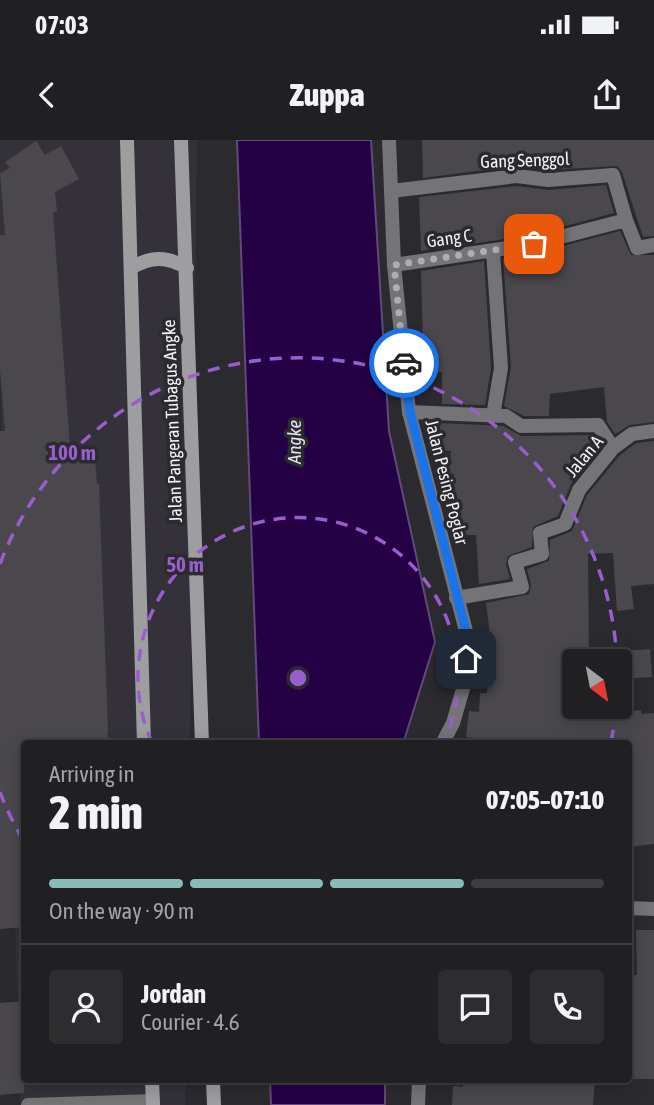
<!DOCTYPE html>
<meta charset="utf-8">
<style>
:root{--surface:#202022;--page:#2d2d2f;--text:#f1f3f6;--muted:#a2a3a5;--line:#3d3e40;--accent:#8bbbb9}
body{margin:0;font-family:"Asap Condensed",sans-serif;background:var(--page);color:var(--text);height:100vh;display:flex;flex-direction:column;font-size:26px;white-space:nowrap}
*{box-sizing:border-box;margin:0}
p{font-size:23px;color:var(--muted)}
.icon{flex:none;width:38px;height:38px;fill:none;stroke:currentColor;stroke-width:2;stroke-linecap:round;stroke-linejoin:round}
.map{position:relative;flex:1;overflow:hidden}
.drawer{position:absolute;left:21px;top:600px;width:611px;height:343px;display:flex;flex-direction:column;background:var(--surface);border-radius:7px;box-shadow:0 4px 18px #0003,0 0 0 2px var(--line)}
.drawer>*{flex:none}
.needle{width:46px;rotate:148deg}
.tools{position:absolute;left:562px;top:509px;display:grid;gap:14px}
.tools a{display:grid;place-items:center;width:70px;height:70px;border-radius:7px;background:var(--surface);box-shadow:0 4px 18px #0003,0 0 0 2px var(--line);font-size:35px}
.pin{position:absolute;display:grid;place-items:center;width:60px;height:60px;color:#fff;margin:-30px;border-radius:14px;box-shadow:0 4px 10px #0006}
.courier{position:absolute;display:grid;place-items:center;width:70px;height:70px;margin:-35px;border:5px solid #1a73e8;border-radius:50%;background:#fff;color:#222;box-shadow:0 2px 9px #0007}
.summary em{font-style:normal;font-weight:800}
.summary div{display:flex;flex-direction:column-reverse}
.summary{display:flex;align-items:center;justify-content:space-between;height:119px;padding:0 28px}
h1{font-size:46px;font-weight:800;line-height:52px}
.bar{display:grid;grid-template-columns:repeat(4,1fr);gap:10px 7px;align-content:center;height:84px;padding:0 28px}
.bar i{height:9px;border-radius:5px;background:var(--line)}
.bar .on{background:var(--accent)}
.bar p{grid-column:span 4}
.line{display:flex;align-items:center;gap:18px;padding:0 28px;border-top:2px solid var(--line)}
.line div{flex:1}
.round{display:grid;place-items:center;flex:none;width:74px;height:74px;border-radius:7px;background:var(--page)}
.status{display:flex;justify-content:space-between;align-items:center;height:49px;padding:0 35px;background:var(--surface);direction:ltr}
.status svg{height:19px;fill:currentColor}
header{display:flex;justify-content:space-between;align-items:center;height:91px;padding:0 28px;background:var(--surface);font-size:32px;font-weight:800}
.map>svg:first-child{display:block}
.built{fill:#34313b}
.water{fill:#240045;stroke:#62497a;stroke-width:2}
.building{fill:#4a484d}
.lines{fill:none;stroke-linecap:round;stroke-linejoin:round}
.minor{stroke:#747476;stroke-width:14}
.tertiary{stroke:#747476;stroke-width:14}
.secondary{stroke:#9e9da0;stroke-width:14}
.done{stroke:#aeadb0;stroke-width:7;stroke-dasharray:0 12.6}
.route{stroke:#1a73e8;stroke-width:9}
.ring{fill:none;stroke:#995ecd;stroke-width:3.5;stroke-dasharray:12 9}
.labels{text-anchor:middle;dominant-baseline:central;stroke-width:7;stroke-linejoin:round;paint-order:stroke}
.street-label{font-size:18px;fill:#f4f3f6;stroke:#2b2a2e}
.water-label{font-size:19px;font-style:italic;fill:#e7e0f5;stroke:#2b2a2e}
.centre{fill:#995ecd;stroke:#2b2a2e;stroke-width:3.5}
.ring-label{font-size:21px;text-anchor:middle;font-weight:bold;fill:#995ecd;stroke:#2b2a2e;stroke-width:7;stroke-linejoin:round;paint-order:stroke}
</style>
<div class="status"><b>07:03</b><svg viewBox="0 0 49 12"><path d="M0 12V9h3v3zM5 12V6h3v6zM10 12V3h3v9zM15 12V0h3v12zM26 1h20v11H26zM47 4h2v5h-2z"/></svg></div>
<header><svg class="icon" aria-label="back" viewBox="0 0 24 24"><path d="M15 5l-7 7 7 7"/></svg>Zuppa<svg class="icon" aria-label="share" viewBox="0 0 24 24"><path d="M12 15V3M7 8l5-5 5 5M5 13v7h14v-7"/></svg></header>
<div class="map">
<svg width="654" height="965" viewBox="0 0 654 965">
<rect width="100%" height="100%" fill="#2b2a2e"/>
<path class="built" d="M0,0h197l-7,604h-166v336h162l-1,25h-165l-20,-731z"/>
<path class="water" d="M237,0h134l18,291 46,211 -32,102h-144z
M270,940h115v25h-114z"/>
<path class="building" d="M422,0h232v96l-11,1 -21,-65 -5,-6 -69,4 -32,-4 -93,12z
M36,1l9,14 16,-9 18,33 -24,13 2,20h-4l17,236 24,-2 3,38h2l9,247 -1,13h-83v183l-24,2v-498h5l-5,-61v-135h5l-5,-62 10,-5 -5,-6z
M606,45l8,28 -82,22 -111,16 -2,-54 98,-11 32,4z
M620,91l11,24h23v167l-24,3 -15,9 -8,-12 -3,-35 -54,7 -1,22h-25l-20,-10 7,-39 -8,-109 33,-5z
M484,121l7,107 -6,37 -43,-1v-32h-14v-24l-5,1 -2,-78z
M439,283l64,3 18,10 72,-1 8,12 -30,37 -13,32 -25,11 -1,20 -24,9 -2,8 4,15 -31,5 -3,-49h-18l1,-31h-6l1,-30 -7,-1 4,-22 -15,-1z
M654,301v143l-23,2 3,23 -17,2 -4,-58 -25,1 1,108h-15v45h59l1,4 7,-1v4l13,-1v131l-26,3v-103h-97l-65,-7 3,-26 10,1 1,-19h7l4,-50 -5,-40 43,-9 2,-9 -4,-16 22,-8 1,-21 22,-9 15,-36 33,-40 16,-12z
M650,509l2,28 -31,2 -1,-28z
M636,790h18v149h-26v-104h9z
M24,861v92l-24,2v-92z
M463,940h132l-2,25h-141l1,-19 10,1z"/>
<g class="lines">
<path class="minor" d="M391,51l126,-15 31,4 65,-5 13,45
M394,125l140,-21 92,-24 11,28 17,-3
M409,272l97,4 15,10 77,-1 15,23
M493,276l8,-48 -8,-117
M456,458l66,-11 -7,-25 27,-8 -2,-21 25,-9 14,-34 34,-42 19,-14 22,-3
M628,768l26,1
M28,965l125,-4"/>
<path class="tertiary" d="M389,0l5,125 15,147 58,223 -2,47 -12,41 -11,21
M418,965l1,-25"/>
<path class="secondary" d="M127,0l17,604
M181,0l21,604
M131,128c20,-12 36,-12 56,0
M152,940l1,25
M213,940l1,25"/>
</g>
<g class="lines">
<path class="done" d="M404,223l-10,-98 140,-21"/>
<path class="route" d="M404,223l6,49 57,223 -1,24"/>
</g>
<g class="ring">
<path d="M152 603A160 160 0 1 1 444 603"/>
<path d="M616 569A319 319 0 0 1 611 602M23 700A319 319 0 0 1 0 652M0 424A319 319 0 0 1 617 521"/>
</g>
<g class="labels">
<g class="street-label">
<text transform="translate(525 20) rotate(-2)">Gang Senggol</text>
<text transform="translate(449 98) rotate(-8)">Gang C</text>
<text transform="translate(172 281) rotate(-92)">Jalan Pangeran Tubagus Angke</text>
<text transform="translate(584 316) rotate(-50)">Jalan A</text>
<text transform="translate(447 342) rotate(76)">Jalan Pesing Poglar</text>
</g>
<g class="water-label">
<text transform="translate(294 302) rotate(-90)">Angke</text>
</g>
</g>
<circle cx="298" cy="538" r="10" class="centre"/>
<g class="ring-label">
<text x="72" y="320">100 m</text>
<text x="185" y="432">50 m</text>
</g>
</svg>
<div class="tools">
<a><svg class="needle" viewBox="-14 -14 28 28"><path d="M0-13l5 13h-10z" fill="#e53935"/><path d="M0 13l5-13h-10z" fill="#a2a3a5"/></svg></a>
</div>
<div class="pin" style="left:534px;top:104px;background:#ea580c"><svg class="icon" aria-label="bag" viewBox="0 0 24 24"><path d="M5 8h14l-1 12H6zM9 8a3 3 0 0 1 6 0"/></svg></div>
<div class="pin" style="left:466px;top:519px;background:#1f2937"><svg class="icon" aria-label="home" viewBox="0 0 24 24"><path d="M3 11l9-7 9 7M6 9v11h12V9"/></svg></div>
<div class="courier" style="left:404px;top:223px"><svg class="icon" aria-label="car" viewBox="0 0 24 24"><path d="M5 17H2v-5l4-1 3-4h7l3 4 3 1v5h-3M9 17h6M6 11h13"/><circle cx="7" cy="17" r="2"/><circle cx="17" cy="17" r="2"/></svg></div>
<section class="drawer">
<div class="summary"><div><h1>2 min</h1><p>Arriving in</p></div><em>07:05–07:10</em></div>
<div class="bar"><i class="on"></i><i class="on"></i><i class="on"></i><i></i><p>On the way · 90 m</p></div>
<div class="line" style="height:126px"><a class="round"><svg class="icon" aria-label="person" viewBox="0 0 24 24"><circle cx="12" cy="8" r="4"/><path d="M4 21q1-7 8-7t8 7"/></svg></a><div><b>Jordan</b><p>Courier · 4.6</p></div><a class="round"><svg class="icon" aria-label="chat" viewBox="0 0 24 24"><path d="M4 5h16v11H9l-5 4z"/></svg></a><a class="round"><svg class="icon" aria-label="phone" viewBox="0 0 24 24"><path d="M5 4h4l2 5-3 2q2 4 5 5l2-3 5 2v4C11 20 4 13 5 4z"/></svg></a></div>
</section>
</div>
